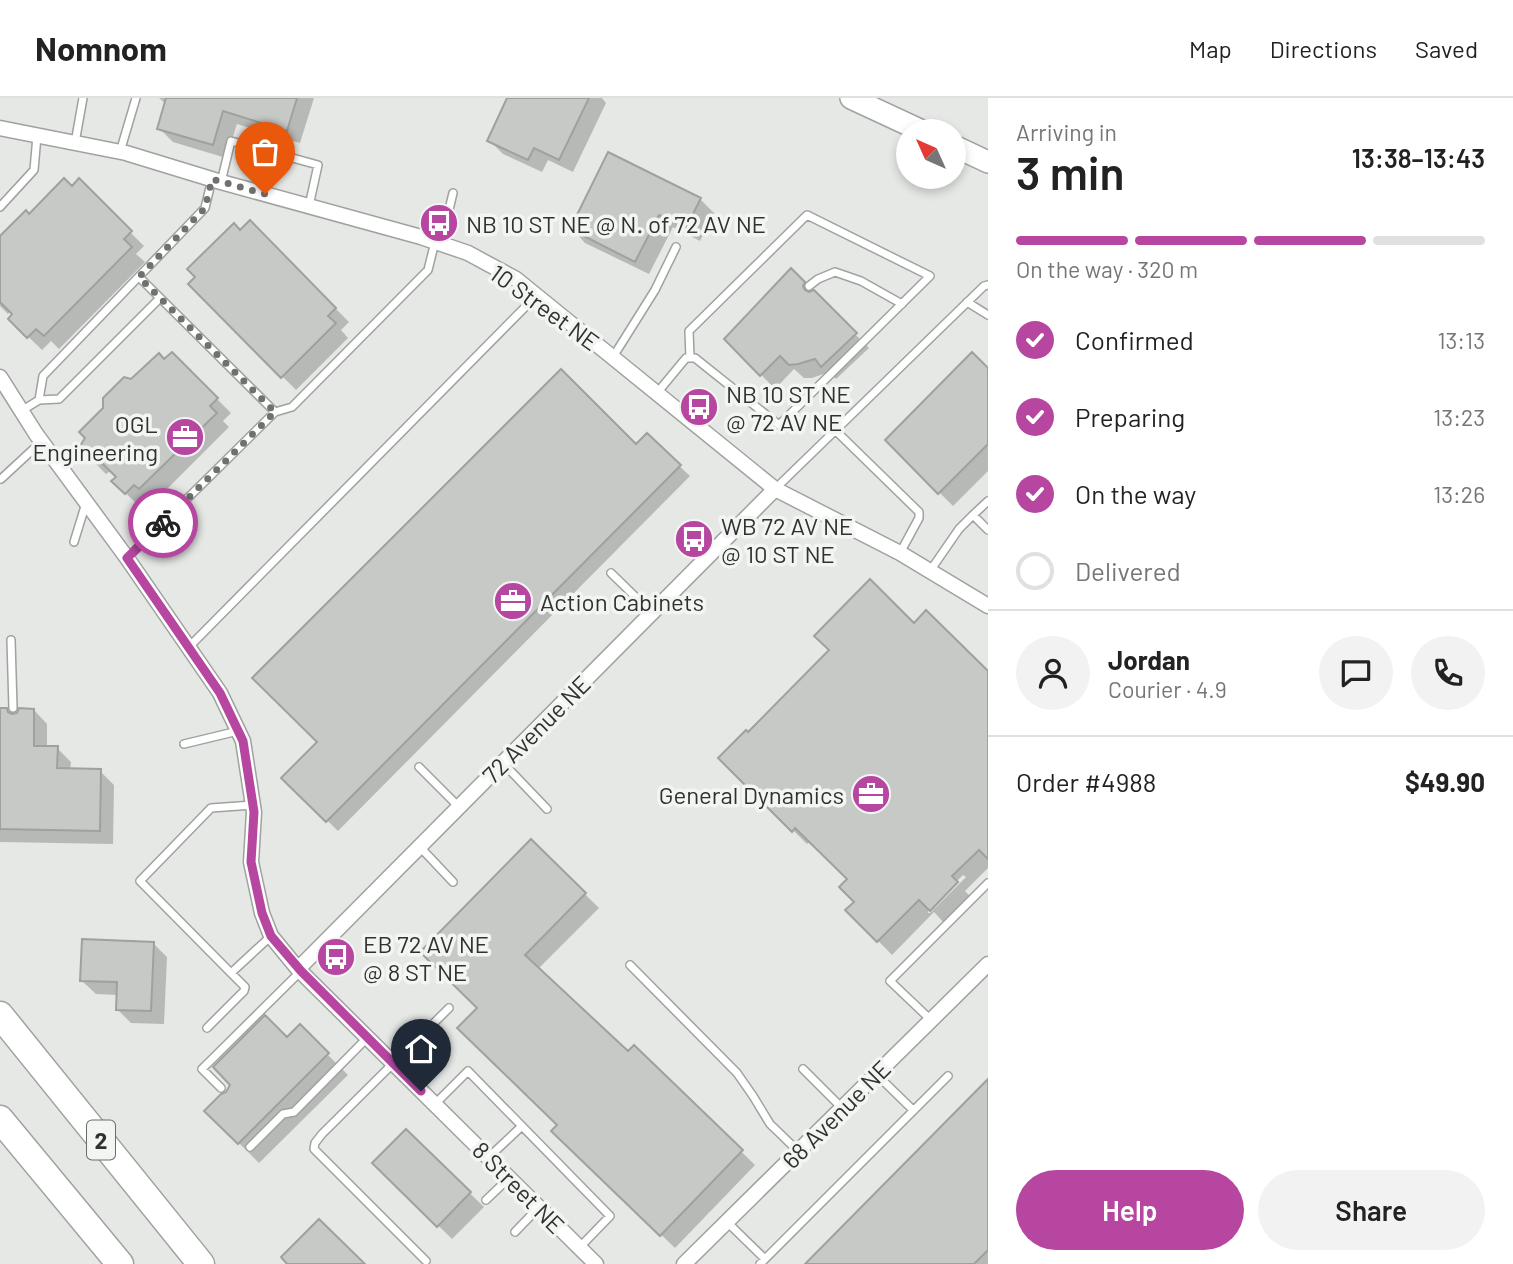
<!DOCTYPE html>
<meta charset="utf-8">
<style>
:root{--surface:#fff;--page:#f2f2f2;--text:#222;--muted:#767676;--line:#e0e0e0;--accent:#b746a1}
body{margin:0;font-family:Barlow,sans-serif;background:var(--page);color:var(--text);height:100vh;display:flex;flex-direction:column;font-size:26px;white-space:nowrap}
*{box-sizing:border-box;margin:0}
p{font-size:23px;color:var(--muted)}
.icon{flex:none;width:38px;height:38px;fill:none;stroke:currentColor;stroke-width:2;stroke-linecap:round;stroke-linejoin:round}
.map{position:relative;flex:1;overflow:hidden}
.panel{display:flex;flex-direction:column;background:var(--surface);width:525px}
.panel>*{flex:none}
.needle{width:46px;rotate:315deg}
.fabs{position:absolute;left:896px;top:21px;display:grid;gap:14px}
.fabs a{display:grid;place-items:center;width:70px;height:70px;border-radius:50%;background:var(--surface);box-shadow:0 4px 10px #0003;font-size:35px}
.pin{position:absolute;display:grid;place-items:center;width:60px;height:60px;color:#fff;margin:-72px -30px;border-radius:50% 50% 50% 0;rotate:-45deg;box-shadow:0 0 7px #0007}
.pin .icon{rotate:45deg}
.courier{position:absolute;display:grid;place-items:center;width:70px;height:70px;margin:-35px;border:5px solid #b746a1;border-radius:50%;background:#fff;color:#222;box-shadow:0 2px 9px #0007}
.head em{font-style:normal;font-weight:600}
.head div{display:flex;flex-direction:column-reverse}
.head{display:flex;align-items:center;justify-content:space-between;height:119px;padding:0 28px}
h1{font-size:46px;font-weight:600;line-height:52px}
.bar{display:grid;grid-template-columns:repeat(4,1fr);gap:10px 7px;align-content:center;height:84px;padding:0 28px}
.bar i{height:9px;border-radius:5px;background:var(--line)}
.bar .on{background:var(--accent)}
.bar p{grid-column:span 4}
.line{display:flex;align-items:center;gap:18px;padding:0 28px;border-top:2px solid var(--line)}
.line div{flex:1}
.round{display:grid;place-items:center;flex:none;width:74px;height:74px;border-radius:37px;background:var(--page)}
ol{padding:0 28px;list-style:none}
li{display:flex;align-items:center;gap:21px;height:77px}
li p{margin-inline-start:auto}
li .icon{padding:7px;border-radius:50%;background:var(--accent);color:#fff;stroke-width:4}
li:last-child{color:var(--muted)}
li i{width:38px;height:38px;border:4px solid var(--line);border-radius:50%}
.cta{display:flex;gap:14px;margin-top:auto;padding:14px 28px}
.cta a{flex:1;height:80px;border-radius:42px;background:var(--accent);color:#fff;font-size:28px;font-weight:600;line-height:80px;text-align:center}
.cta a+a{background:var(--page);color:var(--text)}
header{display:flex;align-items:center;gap:42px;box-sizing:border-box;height:98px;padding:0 35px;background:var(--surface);border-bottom:2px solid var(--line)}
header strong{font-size:33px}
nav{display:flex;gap:38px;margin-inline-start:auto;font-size:24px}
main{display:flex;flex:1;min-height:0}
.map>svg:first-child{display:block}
.shadow{fill:#0003;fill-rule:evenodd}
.building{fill:#c6c9c6;stroke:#9fa19e;stroke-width:2}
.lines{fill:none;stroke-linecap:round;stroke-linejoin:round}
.lane-casing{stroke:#9fa29f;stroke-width:10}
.street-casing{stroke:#9fa29f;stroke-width:17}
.secondary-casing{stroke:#9fa29f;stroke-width:24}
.highway-casing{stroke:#9fa29f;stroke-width:29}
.lane{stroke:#fff;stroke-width:7}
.street{stroke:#fff;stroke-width:14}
.secondary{stroke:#fff;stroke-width:21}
.highway{stroke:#fff;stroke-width:26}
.done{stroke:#6f716f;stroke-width:7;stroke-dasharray:0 12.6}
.route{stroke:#b746a1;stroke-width:9}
.labels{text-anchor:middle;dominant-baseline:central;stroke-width:7;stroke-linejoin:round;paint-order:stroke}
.shield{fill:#f2f5f2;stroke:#6a6c6a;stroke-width:2}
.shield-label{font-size:23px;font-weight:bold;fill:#303130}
.poi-label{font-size:24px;fill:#303130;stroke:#f2f5f2;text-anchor:start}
.street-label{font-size:24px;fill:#303130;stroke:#f2f5f2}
</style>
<header>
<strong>Nomnom</strong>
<nav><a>Map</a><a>Directions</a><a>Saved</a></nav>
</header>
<main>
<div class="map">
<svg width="988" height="1166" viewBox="0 0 988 1166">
<rect width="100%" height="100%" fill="#e5e8e5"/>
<path class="shadow" d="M159,0h155l-14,45 -63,-19 -11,34 -53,-16 -14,-14 7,-24z
M509,0h93l4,5 -33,69 -25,-12 -6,12 -39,-18 -14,-14z
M79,83l65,65 -8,8 9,8 -86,87 -8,-8 -9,9 -32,-31 5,-5 -4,-4 -3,4 -8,-8v-60l29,-30 43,-28z
M700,101l14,14 -14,28 -27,-14 -24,47 -64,-31 -13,-14z
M250,125l99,99 -8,8 7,8 -52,52 -106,-106z
M791,172l78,78 -33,31 -7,-7 -17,6h-8l-10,-9 -19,20 -49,-50z
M172,256l59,59 -8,8 6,6 -75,75 -5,-5 -9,10 -27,-26 6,-4 -7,-7 -6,4 -26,-26 51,-67 33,-20z
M988,273v100l-35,35 -66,-66z
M647,338l43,40 -352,355 -54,-53z
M914,527l74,49v194l-23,23 6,6 -27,26 -10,-11 -42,43 -44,-45 8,-8 -7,-23 -39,-38 -3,3 -87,-86 28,-23zM963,777l3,2 -36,36h-2v-3z
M0,612h6l6,6 22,-6 13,14v24h10l14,14 -1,8 30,1 14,14 -1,59 -113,-2z
M531,743l68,67 -61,61 90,85 6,-7 121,118 -80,83 -121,-117 5,-6 -79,-117z
M153,845l14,14 -3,67 -33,-1 -14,-14 1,-14 -22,-1 -14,-13z
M300,929l48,48 -89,88 -52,-52z
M988,983v183h-181z
M406,1033l78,76 -32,32 -77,-76z"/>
<path class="building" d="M166,0h131l-10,33 -64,-20 -10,34 -56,-16z
M507,0h82l-30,62 -25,-12 -6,12 -41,-19z
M608,54l93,46 -15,30 -27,-13 -24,47 -65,-33z
M64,80l8,8 7,-8 53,53 -8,8 8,8 -88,89 -8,-7 -9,9 -19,-19 4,-5 -12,-12v-66l26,-26 3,4z
M250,122l86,88 -8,8 8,7 -55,55 -93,-94 7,-7 -8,-8 47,-46 6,7z
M791,170l14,14 -2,4 2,4 4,2 5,-2 43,43 -36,34 -6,-8 -17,5 -9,1 -9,-9 -20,20 -36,-37z
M172,254l46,46 -8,8 7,7 -78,76 -5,-4 -9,9 -14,-13 5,-4 -19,-19 -6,4 -13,-13 7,-11 -6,-6 24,-24v-10l21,-21 7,2 28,-26 5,6z
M972,254l16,16v76l-50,50 -53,-54z
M561,271l75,75 11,-11 34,32 -355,357 -45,-44 36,-36 -65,-64z
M870,481l44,44 12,-13 62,61v188l-9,-9 -27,26 6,6 -28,29 -11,-11 -42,42 -32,-32 9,-8 -15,-15 8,-8 -52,-51 -3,4 -74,-74 28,-28 2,2 81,-82 -15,-14z
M0,610h7l1,4 4,2 5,-1 2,-5 15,1v37h24l-1,22 44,1 -1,62 -100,-2z
M531,741l55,54 -61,62 103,96 6,-6 109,105 -83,86 -109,-105 6,-6 -100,-97 20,-20 -57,-56z
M82,841l72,3 -3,69 -35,-1 1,-28 -37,-1z
M265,917l22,22 13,-13 29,29 -91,91 -34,-33 17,-17 5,-2 4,-7 -17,-18z
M988,981v171l-14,14h-169z
M406,1031l65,63 -34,35 -65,-64z
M319,1121l46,45h-78l-6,-7z"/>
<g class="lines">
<g class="lane-casing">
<path id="lane" d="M75,45l8,-45
M120,54l16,-54
M221,84l10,-41 87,24 -9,41
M0,109l34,-37 3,-34
M441,145l12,-50
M139,179l136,135
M809,188l9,-7 17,-7 26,9 41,23
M967,204l21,13
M613,259l42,-67 21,-43
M657,295l29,-35h9l84,67 151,-149 -123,-61 -118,116 1,27
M39,302l20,-1 101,-101
M21,313l18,-11 4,-24 162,-168 7,-29
M835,332l84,82v6l-19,35
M1,381l40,-37
M775,391l209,-203 4,-1
M988,403l-15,14 15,15
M74,444l12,-39
M127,460l148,-146 17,-5 136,-137 7,-28
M930,473l29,-42 14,-14
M611,475l40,39
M11,542l2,68
M189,549l347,-351
M184,646l54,-13
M503,665l44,46
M419,669l40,40
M253,707l-42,3 -71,73 91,92 40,-37
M420,749l33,35
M630,867l107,108 16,23 17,28 28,27
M931,922l-41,-39 98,-98
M207,930l37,-37 1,-4 -14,-14
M803,971l39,39
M876,976l37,36
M221,990l-19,-19 98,-97
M435,1006l33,-33 142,145 -30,31
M250,1049l33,-33 11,-2 73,-74
M489,1059l33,-31
M486,1102l23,-22
M727,1124l38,37
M515,1134l24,-25
M426,1163l-112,-112 1,-6 7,-9 127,-126
M760,1166l188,-188"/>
</g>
<g class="street-casing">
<path id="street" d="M0,30l126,25 95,29 200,55 47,16 48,26 259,210 125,64 88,53
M0,279l36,57 91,124 93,135 23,48 11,71 -3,50 11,51 9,23 27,33 298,295
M298,871l477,-480
M684,1166l304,-300"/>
</g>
<g class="secondary-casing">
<path id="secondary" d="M851,0l71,33
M954,48l34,16"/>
</g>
<g class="highway-casing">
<path id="highway" d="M0,917l201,249
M0,1021l120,145"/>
</g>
<use href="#lane" class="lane"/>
<use href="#street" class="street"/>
<use href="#secondary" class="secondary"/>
<use href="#highway" class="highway"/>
</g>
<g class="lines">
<path class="done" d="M163,425l112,-111 -136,-135 66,-69 7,-29 53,15"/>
<path class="route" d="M163,425l-36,35 93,135 23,48 11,71 -3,50 11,51 9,23 30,35 120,120"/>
</g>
<defs>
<g id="bus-disc" transform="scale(2.0125)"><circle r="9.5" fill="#b746a1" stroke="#f2f5f2"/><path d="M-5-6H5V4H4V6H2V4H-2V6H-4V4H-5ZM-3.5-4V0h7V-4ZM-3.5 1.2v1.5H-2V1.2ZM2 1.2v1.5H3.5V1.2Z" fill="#fff"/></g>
<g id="office-disc" transform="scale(2.0125)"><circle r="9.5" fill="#b746a1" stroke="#f2f5f2"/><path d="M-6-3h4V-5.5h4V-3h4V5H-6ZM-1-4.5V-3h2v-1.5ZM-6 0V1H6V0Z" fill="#fff"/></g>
</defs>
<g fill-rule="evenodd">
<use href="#bus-disc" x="439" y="125"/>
<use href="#bus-disc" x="699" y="309"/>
<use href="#office-disc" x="185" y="339"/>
<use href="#bus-disc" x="694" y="441"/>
<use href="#office-disc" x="513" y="503"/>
<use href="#office-disc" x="871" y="696"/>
<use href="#bus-disc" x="336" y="859"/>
</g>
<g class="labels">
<rect class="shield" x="87" y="1022.5" width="28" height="39" rx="5"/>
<g class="shield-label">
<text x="101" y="1042">2</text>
</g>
<g class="poi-label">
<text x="466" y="125">NB 10 ST NE @ N. of 72 AV NE</text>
<text x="726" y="295">NB 10 ST NE<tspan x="726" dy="28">@ 72 AV NE</tspan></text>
<text x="158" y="325" text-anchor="end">OGL<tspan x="158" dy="28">Engineering</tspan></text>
<text x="721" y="427">WB 72 AV NE<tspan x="721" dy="28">@ 10 ST NE</tspan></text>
<text x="540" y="503">Action Cabinets</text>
<text x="844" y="696" text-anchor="end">General Dynamics</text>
<text x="363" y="845">EB 72 AV NE<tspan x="363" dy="28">@ 8 ST NE</tspan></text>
</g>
<g class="street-label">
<text transform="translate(545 209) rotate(36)">10 Street NE</text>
<text transform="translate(536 631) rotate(-45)">72 Avenue NE</text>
<text transform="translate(836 1016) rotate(-45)">68 Avenue NE</text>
<text transform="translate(519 1089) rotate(45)">8 Street NE</text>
</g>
</g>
</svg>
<div class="fabs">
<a><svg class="needle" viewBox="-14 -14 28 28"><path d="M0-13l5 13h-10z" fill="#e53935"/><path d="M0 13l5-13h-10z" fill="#767676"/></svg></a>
</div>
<div class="pin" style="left:265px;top:96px;background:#ea580c"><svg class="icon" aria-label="bag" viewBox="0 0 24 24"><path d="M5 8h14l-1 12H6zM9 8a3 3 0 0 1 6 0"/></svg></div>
<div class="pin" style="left:421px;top:993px;background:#1f2937"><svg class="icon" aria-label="home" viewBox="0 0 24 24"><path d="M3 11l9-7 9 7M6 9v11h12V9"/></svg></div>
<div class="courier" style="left:163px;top:425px"><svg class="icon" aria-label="bike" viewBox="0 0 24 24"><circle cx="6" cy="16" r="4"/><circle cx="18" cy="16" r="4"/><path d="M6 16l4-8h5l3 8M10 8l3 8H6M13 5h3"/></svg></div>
</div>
<section class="panel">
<div class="head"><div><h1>3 min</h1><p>Arriving in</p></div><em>13:38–13:43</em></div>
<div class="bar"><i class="on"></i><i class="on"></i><i class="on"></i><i></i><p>On the way · 320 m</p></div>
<ol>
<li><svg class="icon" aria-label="check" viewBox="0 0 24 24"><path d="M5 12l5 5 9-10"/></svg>Confirmed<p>13:13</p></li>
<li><svg class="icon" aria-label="check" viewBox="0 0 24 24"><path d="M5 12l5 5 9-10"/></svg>Preparing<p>13:23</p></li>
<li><svg class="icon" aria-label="check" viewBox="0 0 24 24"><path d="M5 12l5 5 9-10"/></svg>On the way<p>13:26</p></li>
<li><i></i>Delivered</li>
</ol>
<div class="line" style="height:126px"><a class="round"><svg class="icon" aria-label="person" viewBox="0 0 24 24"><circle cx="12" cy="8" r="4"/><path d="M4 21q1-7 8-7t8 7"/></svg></a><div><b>Jordan</b><p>Courier · 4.9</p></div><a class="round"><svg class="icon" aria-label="chat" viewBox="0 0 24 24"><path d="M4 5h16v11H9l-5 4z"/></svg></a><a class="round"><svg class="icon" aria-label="phone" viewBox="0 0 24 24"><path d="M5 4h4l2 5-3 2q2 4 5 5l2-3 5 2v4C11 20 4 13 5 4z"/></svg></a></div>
<div class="line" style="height:91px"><div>Order #4988</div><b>$49.90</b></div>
<div class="cta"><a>Help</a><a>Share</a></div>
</section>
</main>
